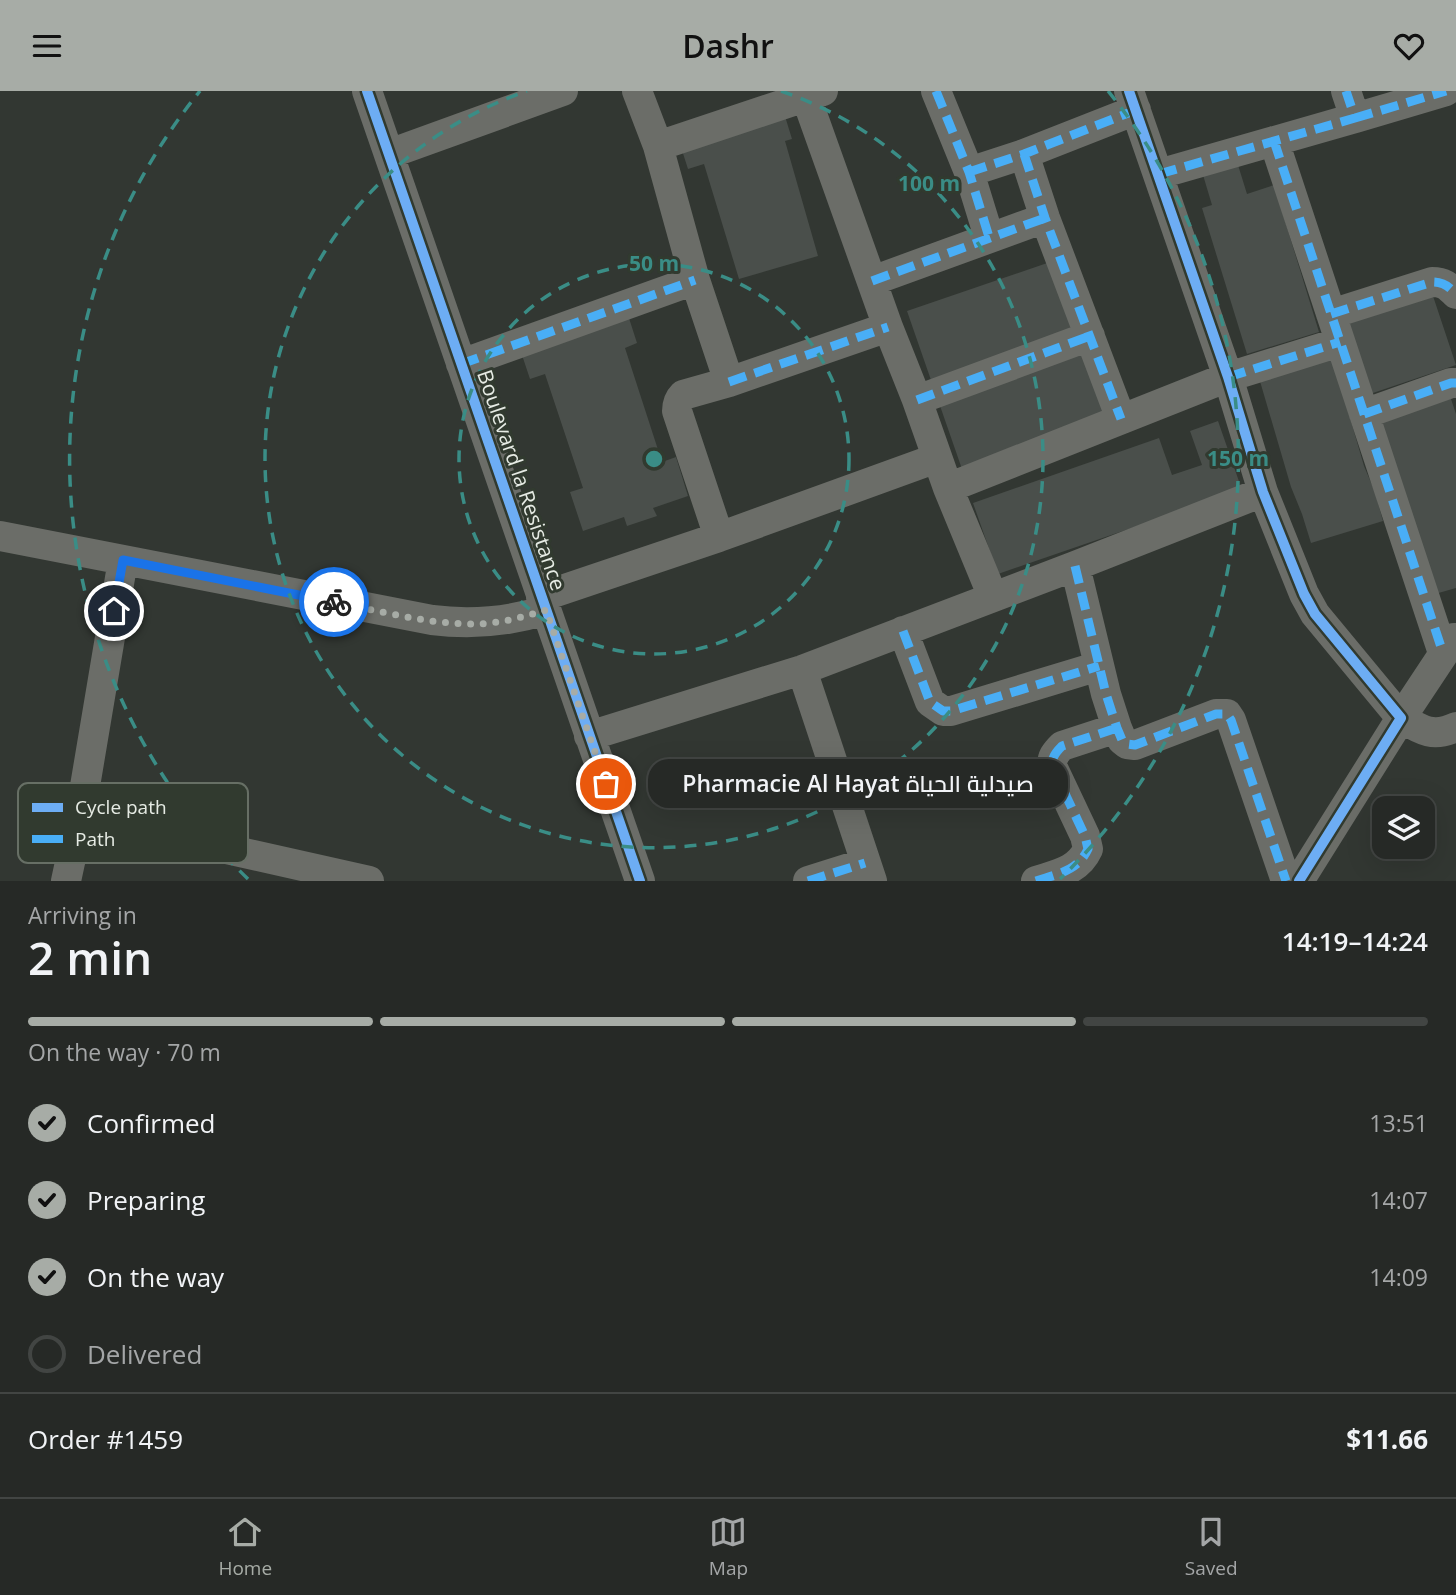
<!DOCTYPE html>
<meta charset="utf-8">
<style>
:root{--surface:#262926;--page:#323532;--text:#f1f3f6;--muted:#a4a6a7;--line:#424543;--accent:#a7aca6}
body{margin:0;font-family:"Open Sans",Cairo,sans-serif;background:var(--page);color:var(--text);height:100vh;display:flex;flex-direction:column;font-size:26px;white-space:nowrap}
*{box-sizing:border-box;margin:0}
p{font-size:23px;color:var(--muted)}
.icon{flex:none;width:38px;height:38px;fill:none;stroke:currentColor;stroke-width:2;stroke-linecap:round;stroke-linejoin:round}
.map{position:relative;height:790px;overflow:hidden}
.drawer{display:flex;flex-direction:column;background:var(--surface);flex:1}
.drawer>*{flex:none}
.controls{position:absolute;left:1372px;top:705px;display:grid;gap:14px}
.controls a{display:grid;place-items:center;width:63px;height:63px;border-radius:14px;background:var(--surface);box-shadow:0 7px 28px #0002,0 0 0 2px var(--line);font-size:35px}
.pin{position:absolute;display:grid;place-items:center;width:60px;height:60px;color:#fff;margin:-30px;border:4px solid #fff;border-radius:50%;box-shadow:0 2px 7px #0007}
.courier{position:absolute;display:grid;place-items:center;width:70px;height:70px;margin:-35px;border:5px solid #1a73e8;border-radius:50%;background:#fff;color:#222;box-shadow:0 2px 9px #0007}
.bubble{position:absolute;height:49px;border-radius:21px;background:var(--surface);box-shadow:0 7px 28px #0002,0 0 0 2px var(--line);font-size:23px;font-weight:600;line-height:49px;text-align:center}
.summary em{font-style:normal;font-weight:600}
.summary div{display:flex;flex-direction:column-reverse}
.summary{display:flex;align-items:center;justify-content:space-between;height:119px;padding:0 28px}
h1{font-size:46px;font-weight:600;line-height:52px}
.bar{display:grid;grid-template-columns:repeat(4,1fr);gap:10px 7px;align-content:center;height:84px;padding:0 28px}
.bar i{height:9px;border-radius:5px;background:var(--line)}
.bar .active{background:var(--accent)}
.bar p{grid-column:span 4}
.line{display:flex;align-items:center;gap:18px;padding:0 28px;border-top:2px solid var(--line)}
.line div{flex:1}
ol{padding:0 28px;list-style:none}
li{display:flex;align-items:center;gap:21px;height:77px}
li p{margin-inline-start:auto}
li .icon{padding:7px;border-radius:50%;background:var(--accent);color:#111;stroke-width:4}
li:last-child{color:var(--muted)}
li i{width:38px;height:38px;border:4px solid var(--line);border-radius:50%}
header{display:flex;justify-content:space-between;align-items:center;height:91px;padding:0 28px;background:var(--accent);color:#111;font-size:32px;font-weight:600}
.tabs{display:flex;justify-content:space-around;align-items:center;height:98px;border-top:2px solid var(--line);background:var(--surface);font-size:19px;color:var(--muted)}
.tabs a{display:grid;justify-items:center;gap:4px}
.tabs .active{color:var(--accent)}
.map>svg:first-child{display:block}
.building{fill:#4a4f4b}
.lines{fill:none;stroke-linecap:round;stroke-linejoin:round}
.minor{stroke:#6b6d68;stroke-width:30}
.quiet{stroke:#49aef6;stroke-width:9;stroke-dasharray:18 9;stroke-linecap:butt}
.cycleway-casing{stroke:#313a2f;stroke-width:15}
.cycleway{stroke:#6dadf4;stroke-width:10}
.done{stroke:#a7aca6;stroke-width:7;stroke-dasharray:0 12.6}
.route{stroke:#1a73e8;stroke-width:9}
.ring{fill:none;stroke:#3a8d86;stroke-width:3.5;stroke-dasharray:12 9}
.labels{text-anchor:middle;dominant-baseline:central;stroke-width:6;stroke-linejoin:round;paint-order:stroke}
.street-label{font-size:21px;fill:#e6ebe4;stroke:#313a2f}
.key{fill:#313a2f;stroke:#676f65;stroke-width:2}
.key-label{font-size:19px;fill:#e6ebe4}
.centre{fill:#3a8d86;stroke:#313a2f;stroke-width:3.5}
.ring-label{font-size:21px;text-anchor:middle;font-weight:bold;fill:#3a8d86;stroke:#313a2f;stroke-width:6;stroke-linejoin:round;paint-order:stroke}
</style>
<header><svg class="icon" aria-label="menu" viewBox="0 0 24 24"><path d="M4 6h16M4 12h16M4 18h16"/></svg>Dashr<svg class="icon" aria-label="heart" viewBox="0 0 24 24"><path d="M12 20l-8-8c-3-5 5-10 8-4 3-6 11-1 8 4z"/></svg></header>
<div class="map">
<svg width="1456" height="790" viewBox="0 0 1456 790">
<rect width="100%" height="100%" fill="#323732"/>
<path class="building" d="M784,22l8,26 -7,2 33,115 -79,23 -35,-115 -16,5 -8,-25z
M1238,74l9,29 27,-9 45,147 -72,22 -45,-146 10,-3 -9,-30z
M1056,169l25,71 -149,52 -25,-72z
M1432,202l24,72 -86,29 -25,-71z
M628,224l9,28 -12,5 37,114 14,-5 12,39 -35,12 4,8 -30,10 -3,-9 -41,14 -13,-39 13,-4 -38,-114 -15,5 -9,-27z
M1087,258l25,71 -149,52 -25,-72z
M1330,258l34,117 11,26 8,29 -72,22 -9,-29 -11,-27 -34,-116z
M1449,302l7,21v174l-21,6 -58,-178z
M1218,330l24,69 -244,84 -25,-71 186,-65 13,37 30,-10 -12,-34z"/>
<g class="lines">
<path class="minor" d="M367,0l273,790
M637,0l21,55 37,134 34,102
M936,0l33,81 20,65
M1129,0l99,286 35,115 41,102 11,20 86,104 -102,163
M806,6l82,230 29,73 31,88 45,109
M1355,27l91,-27
M1274,50l169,512
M658,55l165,-55
M389,63l174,-63
M1024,63l21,64 76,201
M969,81l55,-18 112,-44
M1159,83l196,-56 -9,-27
M872,190l173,-63
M1331,223l101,-32c12,0 16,4 24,12
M461,273l234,-84
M917,309l173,-64
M1364,323l87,-31h5
M948,397l280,-111 112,-35
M0,445l432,84c40,5 76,2 114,-10
M719,446l-42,-126c0,-7 1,-11 6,-16l46,-13 159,-55
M1075,475l31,128 11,34 5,12 5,4 8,1 81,-31h11l4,6 55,161
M541,506l178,-60 218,-79
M903,540l27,71 13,9h8l148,-45
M1454,547l-53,80c20,12 32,20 55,9
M802,579l70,211
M589,645l213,-66 273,-104 188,-74
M80,725l289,65
M66,790l14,-65 43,-256
M808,790l57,-18
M1036,790c21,-7 42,-10 52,-32l-3,-13 -33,-70c0,-9 3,-13 10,-20l55,-18"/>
<path class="quiet" d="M936,0l33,81 20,65
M1355,27l91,-27
M1274,50l169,512
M1024,63l21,64 76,201
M969,81l55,-18 112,-44
M1159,83l196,-56 -9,-27
M872,190l173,-63
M1331,223l101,-32c12,0 16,4 24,12
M461,273l234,-84
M1228,286l112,-35
M729,291l159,-55
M917,309l173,-64
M1364,323l87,-31h5
M1075,475l31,128 11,34 5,12 5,4 8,1 81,-31h11l4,6 55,161
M903,540l27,71 13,9h8l148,-45
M808,790l57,-18
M1036,790c21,-7 42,-10 52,-32l-3,-13 -33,-70c0,-9 3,-13 10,-20l55,-18"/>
<g class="cycleway-casing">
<path id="cycleway" d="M367,0l273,790
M1129,0l99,286 35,115 41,102 11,20 86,104 -102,163"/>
</g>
<use href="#cycleway" class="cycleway"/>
</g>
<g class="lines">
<path class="done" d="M334,511c47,9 96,23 144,22 23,-1 46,-7 68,-14l60,174"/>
<path class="route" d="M114,520l9,-51 211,42"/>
</g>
<g class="ring">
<circle cx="654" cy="368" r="195"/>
<path d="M781 0A389 389 0 1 1 527 0"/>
<path d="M248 788A584 584 0 0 1 200 0M1108 0A584 584 0 0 1 1060 788"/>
</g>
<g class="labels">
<g class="street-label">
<text transform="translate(522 389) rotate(71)">Boulevard la Resistance</text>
</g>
</g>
<rect x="18" y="692" width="230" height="80" rx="10" class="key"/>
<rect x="32" y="712" width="31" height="9" fill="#6dadf4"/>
<rect x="32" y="744" width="31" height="8" fill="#49aef6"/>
<g class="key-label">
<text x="75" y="723">Cycle path</text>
<text x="75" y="755">Path</text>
</g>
<circle cx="654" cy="368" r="10" class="centre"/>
<g class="ring-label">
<text x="929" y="100">100 m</text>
<text x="654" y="180">50 m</text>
<text x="1238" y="375">150 m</text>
</g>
</svg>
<div class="controls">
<a><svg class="icon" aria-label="layers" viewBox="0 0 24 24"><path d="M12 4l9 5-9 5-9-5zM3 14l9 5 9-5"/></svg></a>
</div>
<div class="pin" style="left:606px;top:693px;background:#ea580c"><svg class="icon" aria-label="bag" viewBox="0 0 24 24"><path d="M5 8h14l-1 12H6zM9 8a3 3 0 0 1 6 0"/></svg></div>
<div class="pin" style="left:114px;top:520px;background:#1f2937"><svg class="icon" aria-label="home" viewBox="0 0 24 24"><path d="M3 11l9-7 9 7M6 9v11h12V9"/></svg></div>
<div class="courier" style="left:334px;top:511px"><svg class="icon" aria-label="bike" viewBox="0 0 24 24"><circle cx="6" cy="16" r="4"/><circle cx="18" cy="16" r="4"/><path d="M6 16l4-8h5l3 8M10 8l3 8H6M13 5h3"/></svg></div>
<div class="bubble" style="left:648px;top:668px;width:420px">Pharmacie Al Hayat صيدلية الحياة</div>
</div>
<section class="drawer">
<div class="summary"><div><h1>2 min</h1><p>Arriving in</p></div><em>14:19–14:24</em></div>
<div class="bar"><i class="active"></i><i class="active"></i><i class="active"></i><i></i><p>On the way · 70 m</p></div>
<ol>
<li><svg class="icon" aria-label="check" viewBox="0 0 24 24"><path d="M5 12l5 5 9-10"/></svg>Confirmed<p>13:51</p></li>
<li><svg class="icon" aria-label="check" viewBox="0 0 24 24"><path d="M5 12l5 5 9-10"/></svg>Preparing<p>14:07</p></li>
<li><svg class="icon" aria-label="check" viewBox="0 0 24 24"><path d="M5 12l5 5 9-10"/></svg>On the way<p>14:09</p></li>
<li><i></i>Delivered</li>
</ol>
<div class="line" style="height:91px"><div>Order #1459</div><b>$11.66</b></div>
</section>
<nav class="tabs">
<a class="active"><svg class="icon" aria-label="home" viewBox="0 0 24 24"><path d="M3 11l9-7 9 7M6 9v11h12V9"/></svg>Home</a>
<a><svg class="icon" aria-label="map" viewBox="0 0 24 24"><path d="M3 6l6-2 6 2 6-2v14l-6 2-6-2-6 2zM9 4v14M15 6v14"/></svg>Map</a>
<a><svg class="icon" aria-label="saved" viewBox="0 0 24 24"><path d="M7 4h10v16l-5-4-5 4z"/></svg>Saved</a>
</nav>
